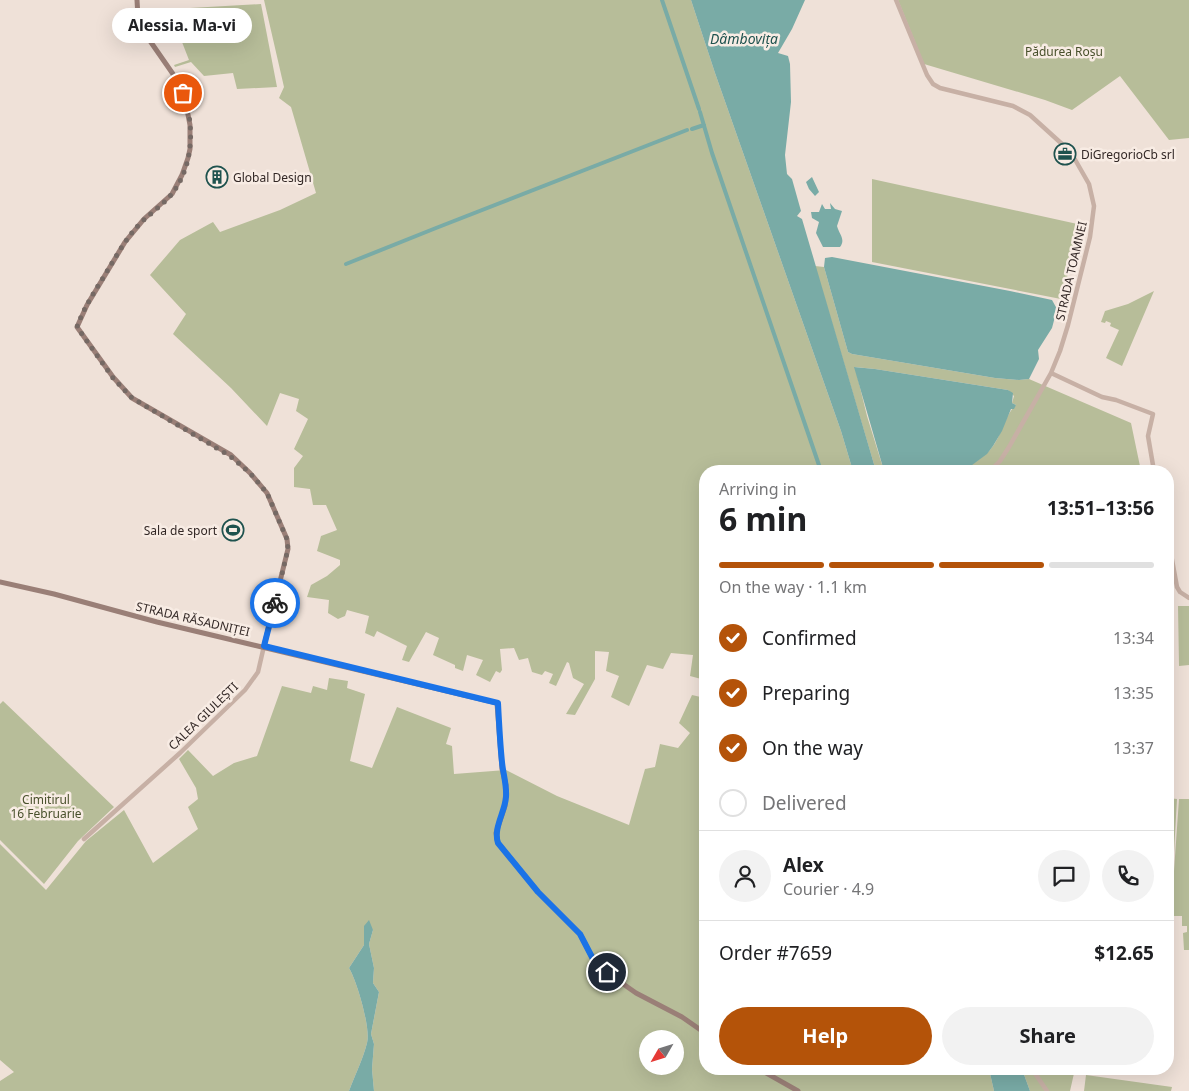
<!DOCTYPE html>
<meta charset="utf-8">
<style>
:root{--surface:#fff;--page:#f2f2f2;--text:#202124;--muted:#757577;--line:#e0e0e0;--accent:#b45309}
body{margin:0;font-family:"Noto Sans",sans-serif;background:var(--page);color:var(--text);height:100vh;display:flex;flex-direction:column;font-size:19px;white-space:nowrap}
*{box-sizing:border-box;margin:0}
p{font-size:16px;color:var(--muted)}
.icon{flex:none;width:28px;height:28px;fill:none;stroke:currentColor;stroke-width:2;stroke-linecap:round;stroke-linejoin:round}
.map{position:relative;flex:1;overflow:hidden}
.sheet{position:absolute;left:699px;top:465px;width:475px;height:610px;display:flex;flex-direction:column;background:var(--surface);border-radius:20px;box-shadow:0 5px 20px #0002}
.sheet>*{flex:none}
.needle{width:32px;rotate:231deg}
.controls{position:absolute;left:639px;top:1030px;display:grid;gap:10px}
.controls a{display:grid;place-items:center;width:45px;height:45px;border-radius:50%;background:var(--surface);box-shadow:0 5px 20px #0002;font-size:25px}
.pin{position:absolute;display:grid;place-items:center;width:42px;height:42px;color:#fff;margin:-21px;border:2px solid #fff;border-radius:50%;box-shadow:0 1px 5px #0007}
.courier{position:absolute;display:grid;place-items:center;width:50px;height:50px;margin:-25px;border:4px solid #1a73e8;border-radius:50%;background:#fff;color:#222;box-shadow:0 1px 6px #0007}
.bubble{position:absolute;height:35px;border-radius:18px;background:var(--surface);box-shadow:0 5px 20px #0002;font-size:16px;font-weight:700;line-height:35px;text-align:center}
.head em{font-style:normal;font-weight:700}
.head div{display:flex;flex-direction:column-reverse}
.head{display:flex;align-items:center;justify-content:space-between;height:85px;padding:0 20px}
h1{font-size:32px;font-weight:700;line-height:38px}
.bar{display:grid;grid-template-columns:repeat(4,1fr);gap:8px 5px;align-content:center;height:60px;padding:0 20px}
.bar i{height:6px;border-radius:4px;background:var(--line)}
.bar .active{background:var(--accent)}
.bar p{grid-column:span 4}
.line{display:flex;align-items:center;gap:12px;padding:0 20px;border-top:1px solid var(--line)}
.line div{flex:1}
.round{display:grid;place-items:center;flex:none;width:52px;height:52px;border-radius:26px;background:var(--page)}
ol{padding:0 20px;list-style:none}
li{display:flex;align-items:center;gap:15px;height:55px}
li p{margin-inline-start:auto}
li .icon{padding:5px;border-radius:50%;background:var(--accent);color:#fff;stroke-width:4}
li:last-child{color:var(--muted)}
li i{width:28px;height:28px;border:2px solid var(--line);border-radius:50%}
.cta{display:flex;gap:10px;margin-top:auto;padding:10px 20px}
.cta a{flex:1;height:58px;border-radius:30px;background:var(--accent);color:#fff;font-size:20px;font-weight:700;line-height:58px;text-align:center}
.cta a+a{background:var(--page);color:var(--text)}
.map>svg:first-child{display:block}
.green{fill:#b7bd99;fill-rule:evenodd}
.water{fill:#79aba6}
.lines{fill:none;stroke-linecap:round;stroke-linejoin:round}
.canal{stroke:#79aba6;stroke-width:4}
.tertiary{stroke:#c7b0a5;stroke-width:4.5}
.secondary{stroke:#9a7f77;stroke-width:5}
.done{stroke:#756964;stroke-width:5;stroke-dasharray:0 9}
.route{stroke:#1a73e8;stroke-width:6}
.labels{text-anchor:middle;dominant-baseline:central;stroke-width:5;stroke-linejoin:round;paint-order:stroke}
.park-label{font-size:12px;fill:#48502b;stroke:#f8ece4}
.poi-label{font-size:12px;fill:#332826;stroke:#f8ece4;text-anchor:start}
.street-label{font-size:12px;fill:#332826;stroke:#f8ece4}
.water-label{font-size:14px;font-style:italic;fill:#1e524e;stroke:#f8ece4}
</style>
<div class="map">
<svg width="1189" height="1091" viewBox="0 0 1189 1091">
<rect width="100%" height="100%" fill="#efe1d8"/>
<path class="green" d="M264,0h427l24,73 126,358 12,40h-148v209l-15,-4 3,-21 -22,-2 -8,16 -16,-4 -18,41 -18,-9 8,-21 -13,-5 3,-19 -14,-1v28l-20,36 -9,-1 18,-30 -11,-6 -4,-15 -2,-1 -11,24 -7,-3 4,-9 -8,-3 -3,4 -10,-3 -4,-14 -9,2 -5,-12 -14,1 2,21 -2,3 -4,-2 -6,11 -14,-7 7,-15 -16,-5 -4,16 -8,-3v-3l-22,-10 6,-17 -13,-6 -17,30 -7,-2 5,-14 -30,-15 -3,6 -9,-4 4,-17 -22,-6 -2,6 -7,3 -10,-6 1,-13 -22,-3 4,-12 16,-9 13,-11v-5l-23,-9 4,-15 16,-6 -11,-25h-13l-3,-16 -16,-2v-19l9,-12 -9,-7 14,-30 -12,-8 3,-12 -19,-6 -13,33 -36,-38 -58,-54 13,-20 -36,-39 30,-35 33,-18 7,10 60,-22 36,-17 -25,-86 -12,-9 5,-11z
M898,0h291v138l-20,2 -49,-64 -48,34 -27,-10 -121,-36z
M261,4l16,83 -40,2 -4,-16 -29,3 -13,-14 -16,5 -1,-2 15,-5 -16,-41 17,-11z
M872,179l210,46 -21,74 -189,-37z
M815,266l9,1 24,85 4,2 143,24 24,2 10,-1 102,44 10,48h-177c9,-9 22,-14 29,-25 9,-12 13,-33 23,-41l-4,-2 2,-7 -6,-6 -133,-21 -20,-2 12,49 17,55h-8z
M1154,291l-32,75 -16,-8 13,-28 -9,-4 1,-3 -5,-2 -1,2 -4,-1 4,-11 23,-7z
M1178,606h11v59l-10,1z
M329,678l19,3 -1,7 18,6 -15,67 22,7 25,-61 54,21 -5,16 6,2 2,28 52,-4 51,26 72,29 16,-56 10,-2 5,-23 18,4 12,-15 -11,-10 13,-28 13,3v371h284l5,22h-620l-2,-22 2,-25 -3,-10 8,-42 -6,-9 1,-15 -5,-24 4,-14 -9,-4v19l-15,23c8,13 22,61 18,75 -4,16 -12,32 -18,48h-349v-10l14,-9 -14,-12v-216l46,46 40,-49 38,-31 29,53 45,-34 -10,-22 10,-8 -2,-11 -17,-29 9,-9 25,26 21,-13 23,-7 25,-70 29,7 2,-7 14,4zM648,1039h27v27h-27z
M3,701l111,106 -36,34 -34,43 -44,-44v-136z
M1168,793v5l9,1 -4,71 -5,2z
M1179,799h10v151h-5l-1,-17 4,-1v-6h-5v-10h-10l-2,34h-2v-75l1,-3 5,-1z
M1022,1069h53l-5,22h-40z
M1086,1075l86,12 -1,4h-87z"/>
<path class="water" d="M691,0h114l-13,29 -14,24 10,3 2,8 1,38 -6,53 2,19 5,5 9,32 -4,5 5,3 74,252h-23l-12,-40 -126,-358z
M812,177l7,15 -4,4 -6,-7 -3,-7z
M830,203l5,6 7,2 -5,15c2,8 9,13 3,21h-17l-7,-14 3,-11 -7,-4 -1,-6h8l3,-8 3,5h6z
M832,257l178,34 42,9 5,9 -5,19 -14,22 1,9 -10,20 -10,1 -24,-2 -143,-24 -4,-2 -24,-85 1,-9z
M854,367l21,2 133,21 5,3 -1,10 4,2 -2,4h-3l-9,22 -9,15 -6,8 -23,17h-80z
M369,920l4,10 -4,14 5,24 -1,15 6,9 -8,42 3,10 -2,25 2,22h-25c6,-16 14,-32 18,-48 4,-14 -10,-62 -18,-75l15,-23v-19z
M989,1069h33l8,22h-36z"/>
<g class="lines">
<path class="canal" d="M662,0l37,109
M700,112l12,41 109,318
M692,129l12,-4
M346,264l90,-36 251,-98"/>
<path class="tertiary" d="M896,0l31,75 6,9 7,4 73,18 17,9 32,29 11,12 16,28 5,22 -4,31 -22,88 -8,26 -9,22 -42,74 -9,14 -10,10
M1051,373l51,24 14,3 37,14 -5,22 6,35
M1168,538l9,49 3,5 9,6
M84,839l96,-86 65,-63 13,-18 6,-26
M1032,1069l15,22"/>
<path class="secondary" d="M137,0l1,17 3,11 32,46 12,25 5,26v24l-2,9 -6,17 -10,19 -28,25 -19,23 -38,63 -10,22 36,50 19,21 99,57 19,18 17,20 20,46 1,10 -24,97
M0,582l54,12 103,28 340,81 5,66 4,16 -1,21 -9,27 2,10 40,49 42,42 13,25 6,8 37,26 46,24 23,16
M759,1069l39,22"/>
</g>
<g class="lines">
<path class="done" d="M183,93c12,32 11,74 -12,102 -10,12 -25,21 -36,34 -11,13 -20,29 -29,44 -11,18 -22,34 -29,54l36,51 19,20 98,58 20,17 17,20 20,46 1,10 -13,54"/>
<path class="route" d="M275,603l-11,43 234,57c1,20 2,40 4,59 1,12 5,23 4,35 -1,15 -13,31 -8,46l40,49 42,42 13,25 14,13"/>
</g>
<defs>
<g id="office-ring" transform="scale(1.125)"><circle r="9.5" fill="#f8ece4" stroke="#1e524e" stroke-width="1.5"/><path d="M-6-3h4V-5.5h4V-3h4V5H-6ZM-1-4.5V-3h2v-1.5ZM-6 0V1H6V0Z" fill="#1e524e"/></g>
<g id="building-ring" transform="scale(1.125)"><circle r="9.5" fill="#f8ece4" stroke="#1e524e" stroke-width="1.5"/><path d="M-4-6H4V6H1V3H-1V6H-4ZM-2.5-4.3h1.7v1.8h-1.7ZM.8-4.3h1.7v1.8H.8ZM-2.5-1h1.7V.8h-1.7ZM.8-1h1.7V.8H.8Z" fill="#1e524e"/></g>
<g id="stadium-ring" transform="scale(1.125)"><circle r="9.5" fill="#f8ece4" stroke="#1e524e" stroke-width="1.5"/><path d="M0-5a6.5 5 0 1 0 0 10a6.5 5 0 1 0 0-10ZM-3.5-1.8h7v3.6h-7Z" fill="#1e524e"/></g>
</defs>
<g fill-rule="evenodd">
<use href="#office-ring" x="1065" y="154"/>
<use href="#building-ring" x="217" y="177"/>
<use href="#stadium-ring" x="233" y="530"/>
</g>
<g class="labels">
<g class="park-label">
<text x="1064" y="51">Pădurea Roșu</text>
<text x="46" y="799">Cimitirul<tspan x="46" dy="14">16 Februarie</tspan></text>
</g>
<g class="poi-label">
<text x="1081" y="154">DiGregorioCb srl</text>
<text x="233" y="177">Global Design</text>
<text x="217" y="530" text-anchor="end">Sala de sport</text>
</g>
<g class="street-label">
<text transform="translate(1071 271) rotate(-77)">STRADA TOAMNEI</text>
<text transform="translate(193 619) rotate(13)">STRADA RĂSADNIȚEI</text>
<text transform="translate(203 716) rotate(-44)">CALEA GIULEȘTI</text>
</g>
<g class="water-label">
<text x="744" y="38">Dâmbovița</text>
</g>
</g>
</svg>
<div class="controls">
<a><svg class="needle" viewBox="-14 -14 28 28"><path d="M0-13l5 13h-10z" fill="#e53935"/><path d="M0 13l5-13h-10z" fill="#757577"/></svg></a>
</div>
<div class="pin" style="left:183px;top:93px;background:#ea580c"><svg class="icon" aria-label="bag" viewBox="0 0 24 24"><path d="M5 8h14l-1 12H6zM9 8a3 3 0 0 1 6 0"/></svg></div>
<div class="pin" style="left:607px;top:972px;background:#1f2937"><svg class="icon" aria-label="home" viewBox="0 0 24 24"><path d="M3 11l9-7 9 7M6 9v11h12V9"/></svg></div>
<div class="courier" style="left:275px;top:603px"><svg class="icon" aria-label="bike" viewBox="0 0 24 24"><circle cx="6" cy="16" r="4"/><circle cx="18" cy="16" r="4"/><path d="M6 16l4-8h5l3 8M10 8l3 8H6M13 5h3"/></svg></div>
<div class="bubble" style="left:112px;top:8px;width:140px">Alessia. Ma-vi</div>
<section class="sheet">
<div class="head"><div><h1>6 min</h1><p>Arriving in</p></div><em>13:51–13:56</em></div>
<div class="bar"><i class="active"></i><i class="active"></i><i class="active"></i><i></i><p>On the way · 1.1 km</p></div>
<ol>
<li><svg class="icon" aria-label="check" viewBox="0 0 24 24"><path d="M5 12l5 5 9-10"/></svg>Confirmed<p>13:34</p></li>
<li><svg class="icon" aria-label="check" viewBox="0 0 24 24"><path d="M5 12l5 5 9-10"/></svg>Preparing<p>13:35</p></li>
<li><svg class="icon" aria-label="check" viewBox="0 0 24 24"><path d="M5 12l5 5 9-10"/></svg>On the way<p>13:37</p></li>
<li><i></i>Delivered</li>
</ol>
<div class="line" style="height:90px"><a class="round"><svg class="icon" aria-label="person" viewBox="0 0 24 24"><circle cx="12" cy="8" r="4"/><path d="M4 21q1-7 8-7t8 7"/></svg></a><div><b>Alex</b><p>Courier · 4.9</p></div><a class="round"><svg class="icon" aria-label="chat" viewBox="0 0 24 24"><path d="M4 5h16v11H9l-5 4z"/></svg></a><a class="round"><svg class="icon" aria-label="phone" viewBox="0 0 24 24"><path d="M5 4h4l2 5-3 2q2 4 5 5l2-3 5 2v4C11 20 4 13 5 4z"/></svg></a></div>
<div class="line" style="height:65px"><div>Order #7659</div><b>$12.65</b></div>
<div class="cta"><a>Help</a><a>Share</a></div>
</section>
</div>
